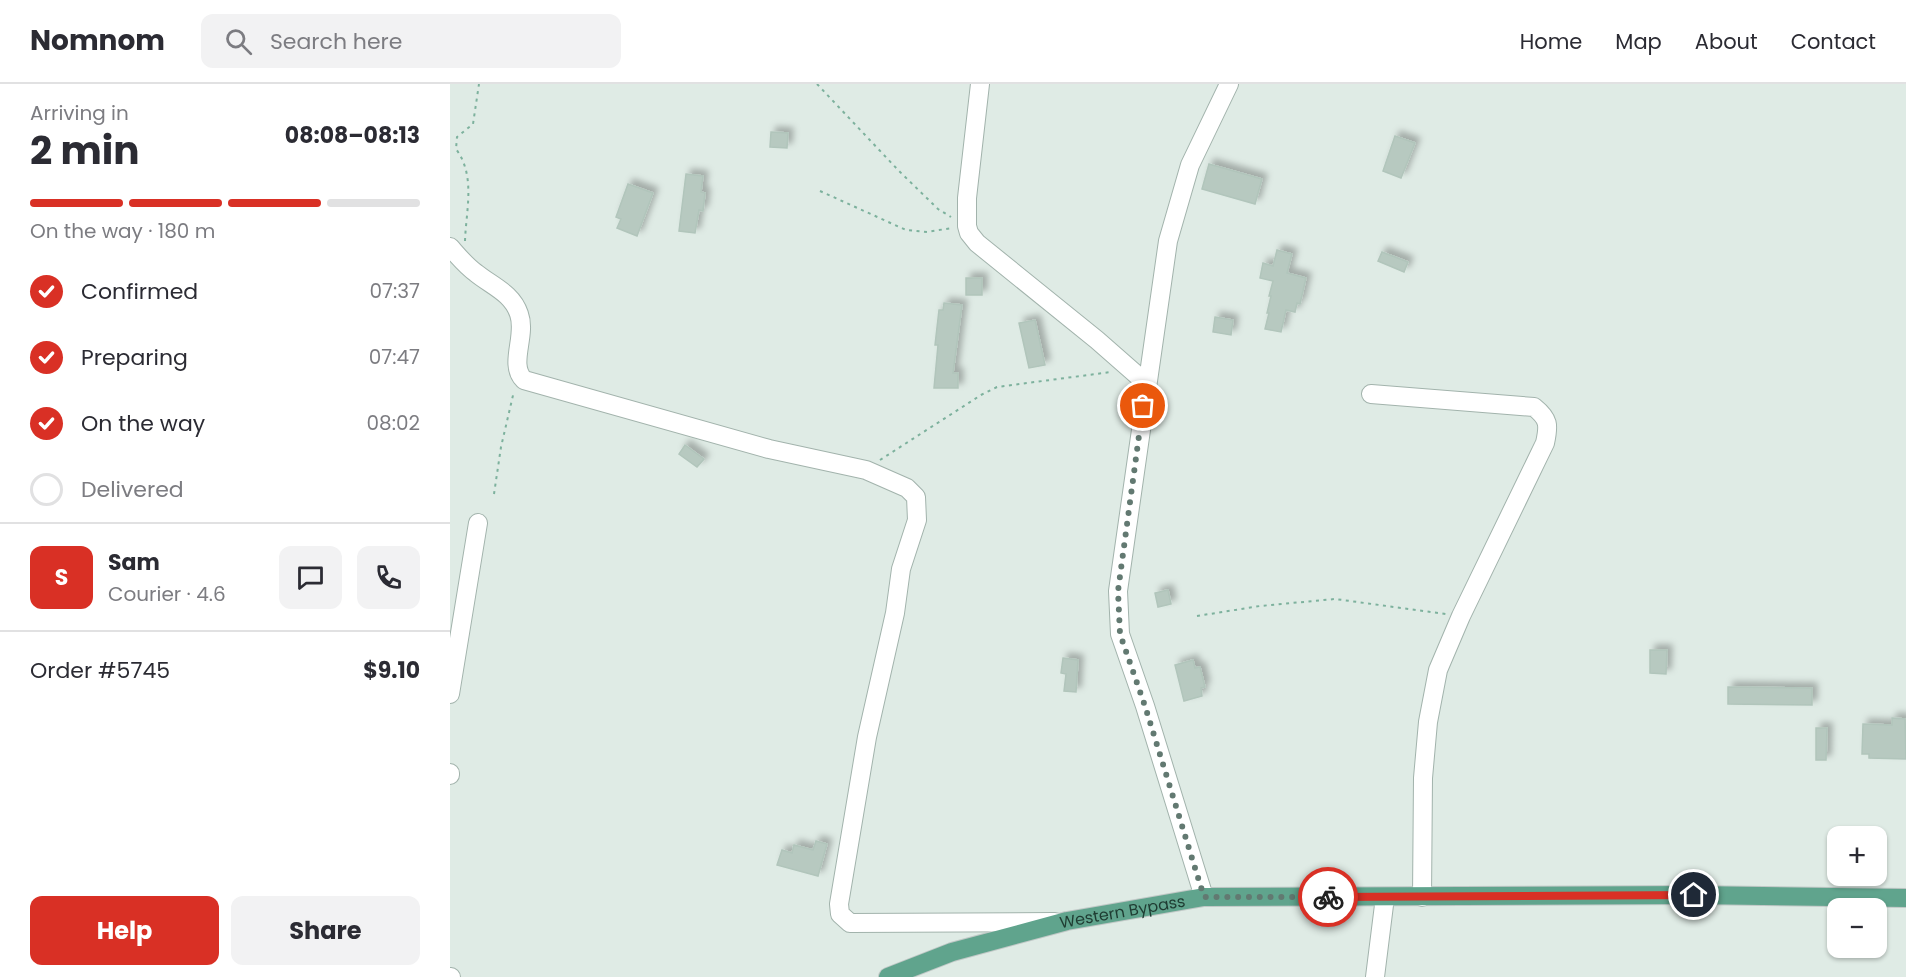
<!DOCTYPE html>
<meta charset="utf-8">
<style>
:root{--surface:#fff;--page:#f2f2f3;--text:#2b2b33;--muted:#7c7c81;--line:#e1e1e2;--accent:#d93025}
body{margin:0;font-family:Poppins,sans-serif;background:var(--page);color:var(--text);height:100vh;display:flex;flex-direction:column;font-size:22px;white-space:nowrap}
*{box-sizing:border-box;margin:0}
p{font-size:20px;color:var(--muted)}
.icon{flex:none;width:33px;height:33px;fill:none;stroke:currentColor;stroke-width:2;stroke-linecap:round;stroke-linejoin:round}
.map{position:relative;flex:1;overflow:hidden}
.drawer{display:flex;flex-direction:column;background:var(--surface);width:450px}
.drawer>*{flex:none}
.tools{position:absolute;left:1377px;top:742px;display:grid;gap:12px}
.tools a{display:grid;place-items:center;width:60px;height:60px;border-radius:12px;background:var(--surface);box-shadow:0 2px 4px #0004;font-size:30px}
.pin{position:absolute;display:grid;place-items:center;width:51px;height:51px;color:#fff;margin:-26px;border:3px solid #fff;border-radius:50%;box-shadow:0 2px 6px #0007}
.courier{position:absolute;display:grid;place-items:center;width:60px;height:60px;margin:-30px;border:4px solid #d93025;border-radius:50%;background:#fff;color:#222;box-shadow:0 2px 8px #0007}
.overview em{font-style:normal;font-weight:700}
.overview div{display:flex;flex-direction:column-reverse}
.overview{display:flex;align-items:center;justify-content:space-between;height:102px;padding:0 30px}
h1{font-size:39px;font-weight:700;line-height:45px}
.bar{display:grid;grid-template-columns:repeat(4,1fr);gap:9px 6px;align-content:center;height:72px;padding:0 30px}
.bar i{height:8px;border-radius:4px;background:var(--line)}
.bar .current{background:var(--accent)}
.bar p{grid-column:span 4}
.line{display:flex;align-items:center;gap:15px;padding:0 30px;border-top:2px solid var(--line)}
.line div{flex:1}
.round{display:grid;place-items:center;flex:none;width:63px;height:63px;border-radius:12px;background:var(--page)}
ol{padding:0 30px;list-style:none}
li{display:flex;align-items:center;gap:18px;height:66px}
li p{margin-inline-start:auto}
li .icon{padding:6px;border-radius:50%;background:var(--accent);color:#fff;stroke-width:4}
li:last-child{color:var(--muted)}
li i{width:33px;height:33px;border:3px solid var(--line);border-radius:50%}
.primary-button{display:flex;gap:12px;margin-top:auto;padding:12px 30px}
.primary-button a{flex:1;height:69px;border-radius:12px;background:var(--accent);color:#fff;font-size:24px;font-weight:700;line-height:69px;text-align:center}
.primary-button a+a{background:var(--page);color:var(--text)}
header{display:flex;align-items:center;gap:36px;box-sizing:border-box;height:84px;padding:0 30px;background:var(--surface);border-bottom:2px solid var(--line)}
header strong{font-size:28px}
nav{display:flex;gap:33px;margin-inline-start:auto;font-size:21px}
.search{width:420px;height:54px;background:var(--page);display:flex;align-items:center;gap:15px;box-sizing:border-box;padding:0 21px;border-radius:12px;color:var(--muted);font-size:22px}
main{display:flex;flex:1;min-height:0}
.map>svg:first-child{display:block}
.building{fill:#b7c9c0;stroke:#b1c5bb;stroke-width:1.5;filter:url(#shadow)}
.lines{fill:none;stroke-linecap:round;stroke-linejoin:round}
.minor-casing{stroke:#a2b3ac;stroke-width:20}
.major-casing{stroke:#c0c8c6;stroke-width:20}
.path{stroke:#7db19d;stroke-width:2;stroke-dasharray:3 4.5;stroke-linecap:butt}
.minor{stroke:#fff;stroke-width:18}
.major{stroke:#60a48d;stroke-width:18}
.done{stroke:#627971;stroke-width:6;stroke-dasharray:0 10.8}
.route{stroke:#d93025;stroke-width:8}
.labels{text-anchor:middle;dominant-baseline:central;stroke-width:5;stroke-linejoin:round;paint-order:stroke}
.street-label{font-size:16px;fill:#1f3c32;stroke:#eff8f3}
</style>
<header>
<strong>Nomnom</strong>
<div class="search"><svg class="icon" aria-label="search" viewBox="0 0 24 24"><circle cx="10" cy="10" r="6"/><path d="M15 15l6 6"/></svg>Search here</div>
<nav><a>Home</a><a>Map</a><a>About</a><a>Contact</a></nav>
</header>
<main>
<section class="drawer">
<div class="overview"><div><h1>2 min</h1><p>Arriving in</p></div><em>08:08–08:13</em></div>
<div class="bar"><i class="current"></i><i class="current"></i><i class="current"></i><i></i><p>On the way · 180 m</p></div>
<ol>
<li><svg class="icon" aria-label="check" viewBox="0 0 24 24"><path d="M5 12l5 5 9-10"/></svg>Confirmed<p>07:37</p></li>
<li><svg class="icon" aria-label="check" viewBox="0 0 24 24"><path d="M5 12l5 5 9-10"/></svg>Preparing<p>07:47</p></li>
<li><svg class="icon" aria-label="check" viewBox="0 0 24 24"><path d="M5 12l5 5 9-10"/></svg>On the way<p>08:02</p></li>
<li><i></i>Delivered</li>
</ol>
<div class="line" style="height:108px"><b class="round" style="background:var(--accent);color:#fff">S</b><div><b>Sam</b><p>Courier · 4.6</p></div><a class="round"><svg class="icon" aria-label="chat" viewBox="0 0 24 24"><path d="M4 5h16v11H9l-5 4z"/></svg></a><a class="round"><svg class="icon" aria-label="phone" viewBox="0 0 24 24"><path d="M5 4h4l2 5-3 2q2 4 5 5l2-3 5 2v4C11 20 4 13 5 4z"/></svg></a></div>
<div class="line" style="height:78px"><div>Order #5745</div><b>$9.10</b></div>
<div class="primary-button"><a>Help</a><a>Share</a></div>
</section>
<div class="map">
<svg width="1456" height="893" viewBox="0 0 1456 893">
<defs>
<filter id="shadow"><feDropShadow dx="5" dy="-5" stdDeviation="3" flood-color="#0004"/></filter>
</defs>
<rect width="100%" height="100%" fill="#dfebe5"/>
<path class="building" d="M321,48l17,1 -1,15 -17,-1z
M945,52l20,7 -14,35 -18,-7z
M759,80l53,15 -7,25 -53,-15z
M236,90l17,2 -2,16 4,1 -2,18 -4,-1 -4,23 -16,-2z
M178,100l25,9 -16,43 -20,-8 4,-9 -5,-2z
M827,166l15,4 -5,19 19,5 -6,26 -3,-1 -2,9 -9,-2 -5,22 -16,-3 4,-16h-2l4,-17h-2l4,-15 -13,-3 3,-15 10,3z
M932,168l26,10 -4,10 -26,-11z
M516,194h16v17h-16z
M494,219l18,2 -9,68h5v15h-24l4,-43h-3l4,-35h4z
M765,233l18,3 -2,15 -18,-3z
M585,236l10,45 -16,3 -10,-45z
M235,361l19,14 -7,8 -18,-13z
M718,506l3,14 -13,3 -3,-14z
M1200,566h17l-1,24 -16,-1z
M613,574l15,2 -2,32 -12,-1 2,-17 -5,-1z
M743,576l2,8 5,-1 5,20 -4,1 1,8 -18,5 -9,-36z
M1278,603l84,1v17l-84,-1z
M1442,634l13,1 1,40 -37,-1v-4h-7l1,-30 29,1z
M1366,644h11l-1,32h-10z
M366,757l11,3 -9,32 -41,-11 5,-15 10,3 2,-8 19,5z"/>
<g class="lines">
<g class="minor-casing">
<path id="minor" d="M530,0l-13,114v28l2,7 8,10 120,97 49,43
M0,163c8,9 16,19 26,26 16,13 36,20 43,41 8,22 -11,50 5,66l245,69 97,21 41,18 9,9 1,23 -16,49 -6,44 -28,124 -28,167 1,10 10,9 205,-1
M921,310l163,13c15,12 15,18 11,36l-84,173 -23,54 -10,52 -5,56 -1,119
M0,610l28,-171
M0,689v2
M754,813l-59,-191 -25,-72 -2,-43 50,-350 22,-76 39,-81
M0,893h1
M925,893l10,-80"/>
</g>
<g class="major-casing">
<g id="major">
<path id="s1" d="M438,893l64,-25 115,-31 137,-24 490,-2 212,3"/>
</g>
</g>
<path class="path" d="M367,0l82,87 39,38 13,8
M370,107l86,39 21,2 25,-4
M15,157c1,-31 11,-65 -9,-92l1,-12 16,-13 6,-40
M430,376l101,-65 16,-8 114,-15
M44,410l7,-47 13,-56
M747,532l63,-10 75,-7 111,15"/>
<use href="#minor" class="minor"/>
<use href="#major" class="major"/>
</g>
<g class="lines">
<path class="done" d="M693,322l-25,185 2,43 25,72 59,191h124"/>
<path class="route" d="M878,813l366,-2"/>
</g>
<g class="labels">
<g class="street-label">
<text stroke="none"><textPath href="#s1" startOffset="244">Western Bypass</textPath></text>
</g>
</g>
</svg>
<div class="tools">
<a>+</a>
<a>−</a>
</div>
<div class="pin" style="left:693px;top:322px;background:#ea580c"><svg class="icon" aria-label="bag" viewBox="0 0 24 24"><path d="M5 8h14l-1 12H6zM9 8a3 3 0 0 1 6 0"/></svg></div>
<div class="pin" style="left:1244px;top:811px;background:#1f2937"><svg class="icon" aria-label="home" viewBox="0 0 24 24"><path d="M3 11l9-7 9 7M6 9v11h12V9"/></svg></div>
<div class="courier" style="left:878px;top:813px"><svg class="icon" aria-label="bike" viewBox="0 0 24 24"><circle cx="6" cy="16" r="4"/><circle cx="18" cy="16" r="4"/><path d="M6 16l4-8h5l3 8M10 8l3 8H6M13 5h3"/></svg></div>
</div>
</main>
